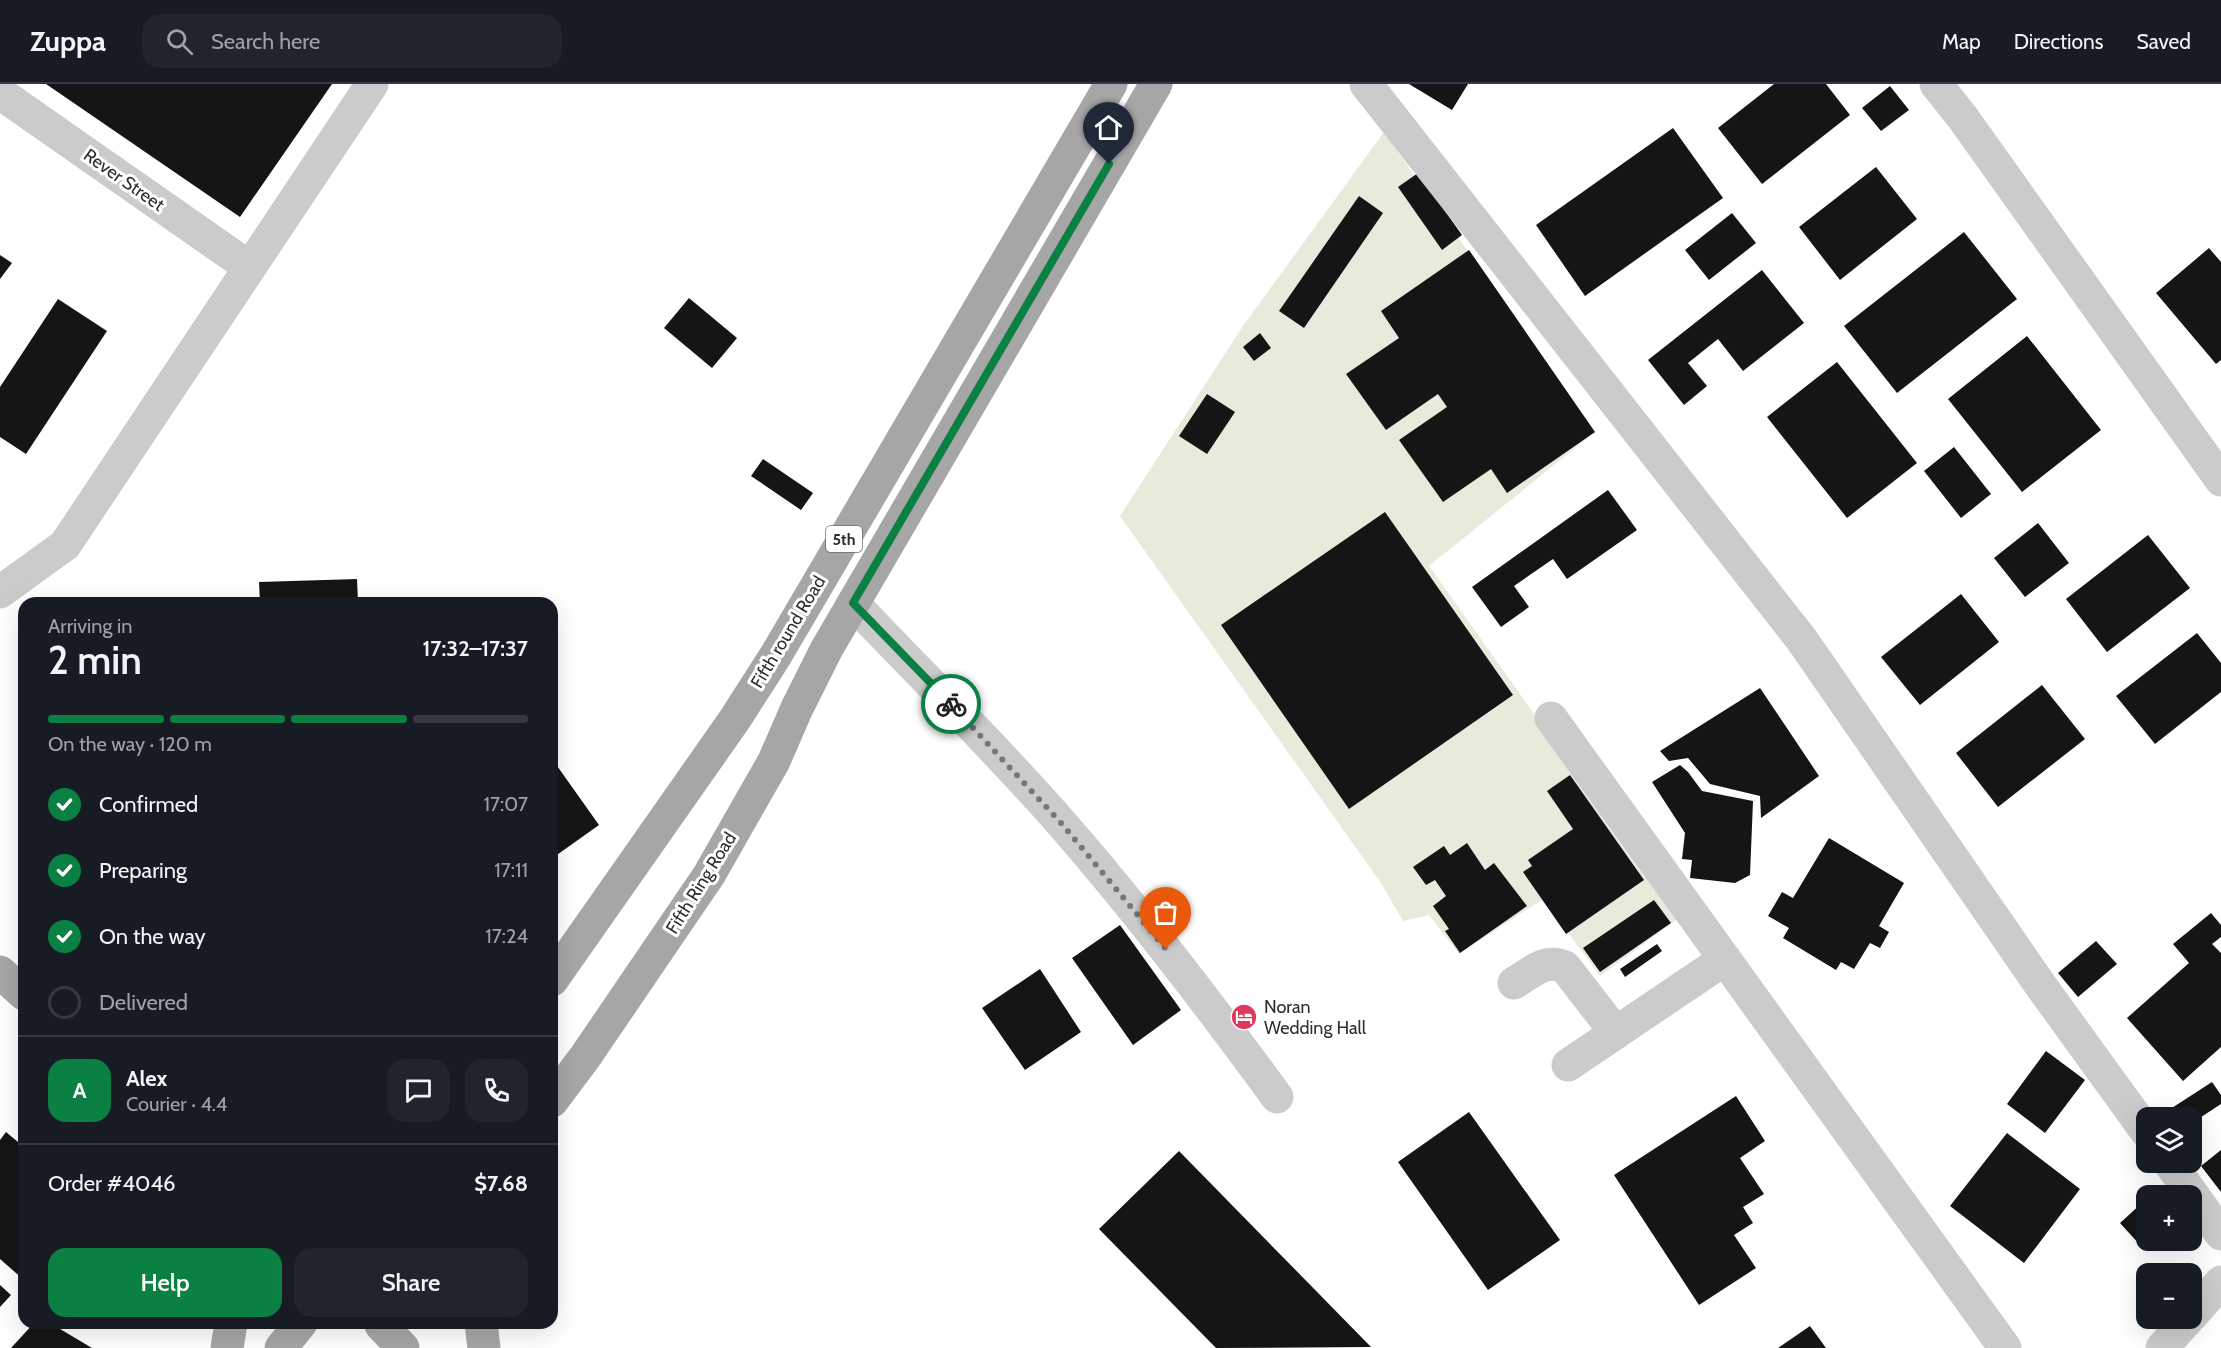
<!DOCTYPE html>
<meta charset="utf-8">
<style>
:root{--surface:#171b24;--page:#20242c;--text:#f1f3f6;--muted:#9ea1a6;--line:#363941;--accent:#0b8043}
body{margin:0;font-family:Cabin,sans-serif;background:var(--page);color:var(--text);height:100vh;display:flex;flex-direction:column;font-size:22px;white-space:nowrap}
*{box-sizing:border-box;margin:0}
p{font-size:20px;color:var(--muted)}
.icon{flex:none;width:33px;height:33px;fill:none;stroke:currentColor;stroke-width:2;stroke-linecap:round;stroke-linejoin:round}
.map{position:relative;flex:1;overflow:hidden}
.drawer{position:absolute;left:18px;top:513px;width:540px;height:732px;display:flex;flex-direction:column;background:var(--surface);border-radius:18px;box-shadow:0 6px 24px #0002}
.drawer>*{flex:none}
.controls{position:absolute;left:2136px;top:1023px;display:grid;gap:12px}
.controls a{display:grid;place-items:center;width:66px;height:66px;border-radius:12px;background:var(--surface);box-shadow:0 6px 24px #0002;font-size:30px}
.pin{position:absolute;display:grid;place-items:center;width:51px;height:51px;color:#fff;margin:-62px -26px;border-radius:50% 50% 50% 0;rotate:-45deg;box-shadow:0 0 6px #0007}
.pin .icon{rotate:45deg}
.courier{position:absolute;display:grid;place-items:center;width:60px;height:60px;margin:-30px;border:4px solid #0b8043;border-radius:50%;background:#fff;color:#222;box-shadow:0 2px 8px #0007}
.headline em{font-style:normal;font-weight:600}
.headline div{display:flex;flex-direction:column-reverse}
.headline{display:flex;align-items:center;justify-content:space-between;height:102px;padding:0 30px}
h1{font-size:39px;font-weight:600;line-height:45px}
.bar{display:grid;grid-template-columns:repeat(4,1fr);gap:9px 6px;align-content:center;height:72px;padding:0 30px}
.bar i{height:8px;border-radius:4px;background:var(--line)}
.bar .active{background:var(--accent)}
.bar p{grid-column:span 4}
.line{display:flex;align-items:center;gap:15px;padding:0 30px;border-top:2px solid var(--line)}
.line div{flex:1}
.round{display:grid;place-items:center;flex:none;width:63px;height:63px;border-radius:18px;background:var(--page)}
ol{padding:0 30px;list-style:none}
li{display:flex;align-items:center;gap:18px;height:66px}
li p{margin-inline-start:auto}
li .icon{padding:6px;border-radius:50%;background:var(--accent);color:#fff;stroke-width:4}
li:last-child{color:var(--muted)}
li i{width:33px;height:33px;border:3px solid var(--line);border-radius:50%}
.primary-button{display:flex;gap:12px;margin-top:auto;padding:12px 30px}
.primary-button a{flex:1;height:69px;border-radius:18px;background:var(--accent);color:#fff;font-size:24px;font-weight:600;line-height:69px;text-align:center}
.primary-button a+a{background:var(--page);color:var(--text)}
header{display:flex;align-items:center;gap:36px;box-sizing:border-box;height:84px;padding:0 30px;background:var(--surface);border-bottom:2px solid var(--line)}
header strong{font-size:28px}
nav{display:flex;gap:33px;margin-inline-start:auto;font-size:21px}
.search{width:420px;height:54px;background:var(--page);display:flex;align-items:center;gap:15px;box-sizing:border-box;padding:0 21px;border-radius:18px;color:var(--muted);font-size:22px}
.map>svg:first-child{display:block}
.green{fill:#e6ebdc}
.building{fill:#151515}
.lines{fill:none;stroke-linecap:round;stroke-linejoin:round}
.minor{stroke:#cbcbcb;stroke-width:33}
.major{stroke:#a6a6a6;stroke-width:33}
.done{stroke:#777;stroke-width:6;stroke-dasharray:0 10.8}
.route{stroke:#0b8043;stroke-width:8}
.labels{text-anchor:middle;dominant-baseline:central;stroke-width:6;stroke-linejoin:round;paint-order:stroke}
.shield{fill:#fff;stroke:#6d6d6d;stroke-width:1.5}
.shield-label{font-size:16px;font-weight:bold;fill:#2e2e2e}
.street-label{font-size:18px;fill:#2e2e2e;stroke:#fff}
.poi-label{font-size:18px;fill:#2e2e2e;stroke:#fff;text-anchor:start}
</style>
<header>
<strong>Zuppa</strong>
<div class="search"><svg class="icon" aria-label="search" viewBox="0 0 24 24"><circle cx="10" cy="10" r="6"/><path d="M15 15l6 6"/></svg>Search here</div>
<nav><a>Map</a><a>Directions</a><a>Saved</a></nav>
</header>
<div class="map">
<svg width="2221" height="1264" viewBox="0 0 2221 1264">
<rect width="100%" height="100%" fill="#fff"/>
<path class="green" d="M1384,48l211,300 -166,134 250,352 -79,58 -57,-77 -84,55 -30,-39 -26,6 -22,-38 -261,-367 123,-190z"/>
<path class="building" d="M46,0h286l-92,133z
M1409,0h59l-16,26z
M1774,0h52l24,31 -88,69 -44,-56z
M1890,2l19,24 -28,21 -19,-23z
M1673,44l50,70 -138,98 -49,-71z
M1876,83l41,52 -77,61 -41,-53z
M1418,89l44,62 -20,15 -44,-63z
M1359,112l24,17 -79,115 -25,-17z
M1732,129l24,30 -47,37 -24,-30z
M1964,148l53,67 -120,94 -53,-67z
M2209,164l12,14v98l-5,4 -60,-71z
M1469,166l126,182 -88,61 -16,-24 -48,33 -44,-62 48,-33 -9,-13 -52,36 -40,-56 53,-36 -18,-27z
M0,171l12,8 -12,16z
M1762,186l42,53 -61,48 -25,-32 -30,24 19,23 -23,19 -36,-45z
M689,214l48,40 -25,30 -48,-40z
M58,215l49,32 -81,123 -26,-17v-50z
M1260,249l11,15 -17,13 -11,-14z
M2027,252l74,94 -79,62 -74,-93z
M1837,278l80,101 -70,55 -80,-101z
M1207,310l28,18 -28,42 -28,-18z
M1954,363l37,47 -30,24 -37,-47z
M763,375l50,34 -12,17 -50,-34z
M1608,406l29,40 -70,49 -14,-20 -39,27 15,21 -28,20 -29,-40z
M1385,428l128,183 -164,114 -128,-184z
M2038,439l31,40 -44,34 -31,-39z
M2148,451l42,53 -83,64 -41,-53z
M357,495l1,24h-98l-1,-21z
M1961,510l38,48 -79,63 -39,-48z
M2197,549l24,30v29l-66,52 -39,-48z
M2042,601l43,54 -87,68 -42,-54z
M1760,604l59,88 -58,42 -1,-22 -50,-12 -22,-26 -19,3 -9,-10z
M555,679l44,62 -45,32 -2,-2v-90z
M1680,681l8,7 14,19 51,10 -3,74 -15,8 -45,-5 2,-18 -10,-1 3,-26 -33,-51z
M1570,691l74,105 -78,54 -43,-62 9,-6 -4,-6 45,-31 -26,-38z
M1829,754l75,45 -25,43 10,6 -9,16 -10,-5 -16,26 -13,-7 -5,8 -53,-32 6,-10 -21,-12 14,-24 11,6z
M1467,759l18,27 9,-7 33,43 -67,47 -15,-22 4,-2 -16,-23 13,-10 -11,-16 -9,5 -13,-18 31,-21 6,9z
M1654,816l17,23 -71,49 -17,-24z
M2211,829l10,12v12l-9,7 9,9v94l-38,34 -56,-63 62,-55 -16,-19z
M1120,841l61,85 -48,35 -61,-87z
M2096,857l21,23 -39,33 -20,-24z
M1657,860l5,7 -37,26 -5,-8z
M1040,885l41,63 -56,38 -43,-62z
M2046,967l39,29 -40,53 -38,-29z
M2212,998l9,13v9l-29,19v-5h-29l-2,-3z
M1736,1012l29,45 -25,17 24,36 -21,13 10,16 -19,12 22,33 -57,37 -85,-130z
M1469,1028l91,128 -72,50 -90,-128z
M6,1048l18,15v133l-24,-21v-119z
M2007,1049l73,56 -56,74 -74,-57z
M2221,1066v42l-20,-26z
M1179,1067l192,196 -155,1 -117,-119z
M2142,1119l4,5v32l-6,5 -20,-22z
M0,1201l11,10 -11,12z
M34,1239h16l42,25h-81z
M1810,1242l16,22h-48z"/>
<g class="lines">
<path class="minor" d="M1366,0l436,556 239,346 105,145
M1936,0l27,34 258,362
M0,9l249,174
M0,508l65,-47 307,-461
M853,519c70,74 143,145 210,222 76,87 146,179 214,272
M1551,634l454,630
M1514,899c17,-10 31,-25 51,-16l51,66
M1568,981l157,-106
M2169,1078l52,72
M2192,1231l29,-33
M2162,1264l27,-30"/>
<path class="major" d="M0,888l24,22
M552,896l183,-261 41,-64 335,-571
M552,1017l33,-44 124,-182 65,-114 23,-53 29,-58 330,-566
M481,1239l3,25
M381,1241l22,23
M227,1264l4,-25
M281,1264l20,-25"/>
</g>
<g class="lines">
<path class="done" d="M951,620l111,120 104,125"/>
<path class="route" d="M951,620l-98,-101 256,-439"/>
</g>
<defs>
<g id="hotel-disc" transform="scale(1.35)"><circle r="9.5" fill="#dc395c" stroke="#fff"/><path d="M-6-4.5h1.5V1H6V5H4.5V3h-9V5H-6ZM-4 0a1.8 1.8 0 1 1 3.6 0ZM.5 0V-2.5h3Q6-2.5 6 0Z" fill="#fff"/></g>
</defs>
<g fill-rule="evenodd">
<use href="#hotel-disc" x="1244" y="933"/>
</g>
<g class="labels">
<rect class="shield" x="826" y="442" width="36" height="26" rx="4.5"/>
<g class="shield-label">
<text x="844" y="455">5th</text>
</g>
<g class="street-label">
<text transform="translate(124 96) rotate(35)">Rever Street</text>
<text transform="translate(788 548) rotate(-59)">Fifth round Road</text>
<text transform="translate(701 799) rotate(-58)">Fifth Ring Road</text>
</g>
<g class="poi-label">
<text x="1264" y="923">Noran<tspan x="1264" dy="21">Wedding Hall</tspan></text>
</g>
</g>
</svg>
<div class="controls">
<a><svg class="icon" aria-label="layers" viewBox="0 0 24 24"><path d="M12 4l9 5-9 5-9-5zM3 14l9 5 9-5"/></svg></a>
<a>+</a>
<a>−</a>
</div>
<div class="pin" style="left:1166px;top:865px;background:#ea580c"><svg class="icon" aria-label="bag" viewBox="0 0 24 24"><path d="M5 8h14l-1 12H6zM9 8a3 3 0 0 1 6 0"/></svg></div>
<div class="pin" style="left:1109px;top:80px;background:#1f2937"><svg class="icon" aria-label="home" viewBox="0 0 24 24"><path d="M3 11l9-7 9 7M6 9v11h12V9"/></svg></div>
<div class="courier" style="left:951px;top:620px"><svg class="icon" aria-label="bike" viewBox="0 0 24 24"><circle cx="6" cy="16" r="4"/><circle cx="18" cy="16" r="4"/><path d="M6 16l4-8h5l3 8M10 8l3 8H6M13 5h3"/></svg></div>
<section class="drawer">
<div class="headline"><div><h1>2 min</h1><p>Arriving in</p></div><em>17:32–17:37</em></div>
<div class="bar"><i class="active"></i><i class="active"></i><i class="active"></i><i></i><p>On the way · 120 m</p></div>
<ol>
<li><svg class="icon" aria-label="check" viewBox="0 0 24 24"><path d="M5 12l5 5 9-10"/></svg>Confirmed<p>17:07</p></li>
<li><svg class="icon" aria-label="check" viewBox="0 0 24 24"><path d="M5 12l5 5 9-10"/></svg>Preparing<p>17:11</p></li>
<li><svg class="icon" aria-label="check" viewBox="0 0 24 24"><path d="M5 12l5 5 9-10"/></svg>On the way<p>17:24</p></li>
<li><i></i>Delivered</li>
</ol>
<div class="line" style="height:108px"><b class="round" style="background:var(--accent);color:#fff">A</b><div><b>Alex</b><p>Courier · 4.4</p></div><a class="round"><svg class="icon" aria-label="chat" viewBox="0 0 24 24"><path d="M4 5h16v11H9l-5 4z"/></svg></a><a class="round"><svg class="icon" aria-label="phone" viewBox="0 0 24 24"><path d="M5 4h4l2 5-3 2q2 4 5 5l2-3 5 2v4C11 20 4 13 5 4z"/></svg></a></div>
<div class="line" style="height:78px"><div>Order #4046</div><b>$7.68</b></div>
<div class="primary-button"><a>Help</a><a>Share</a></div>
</section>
</div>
